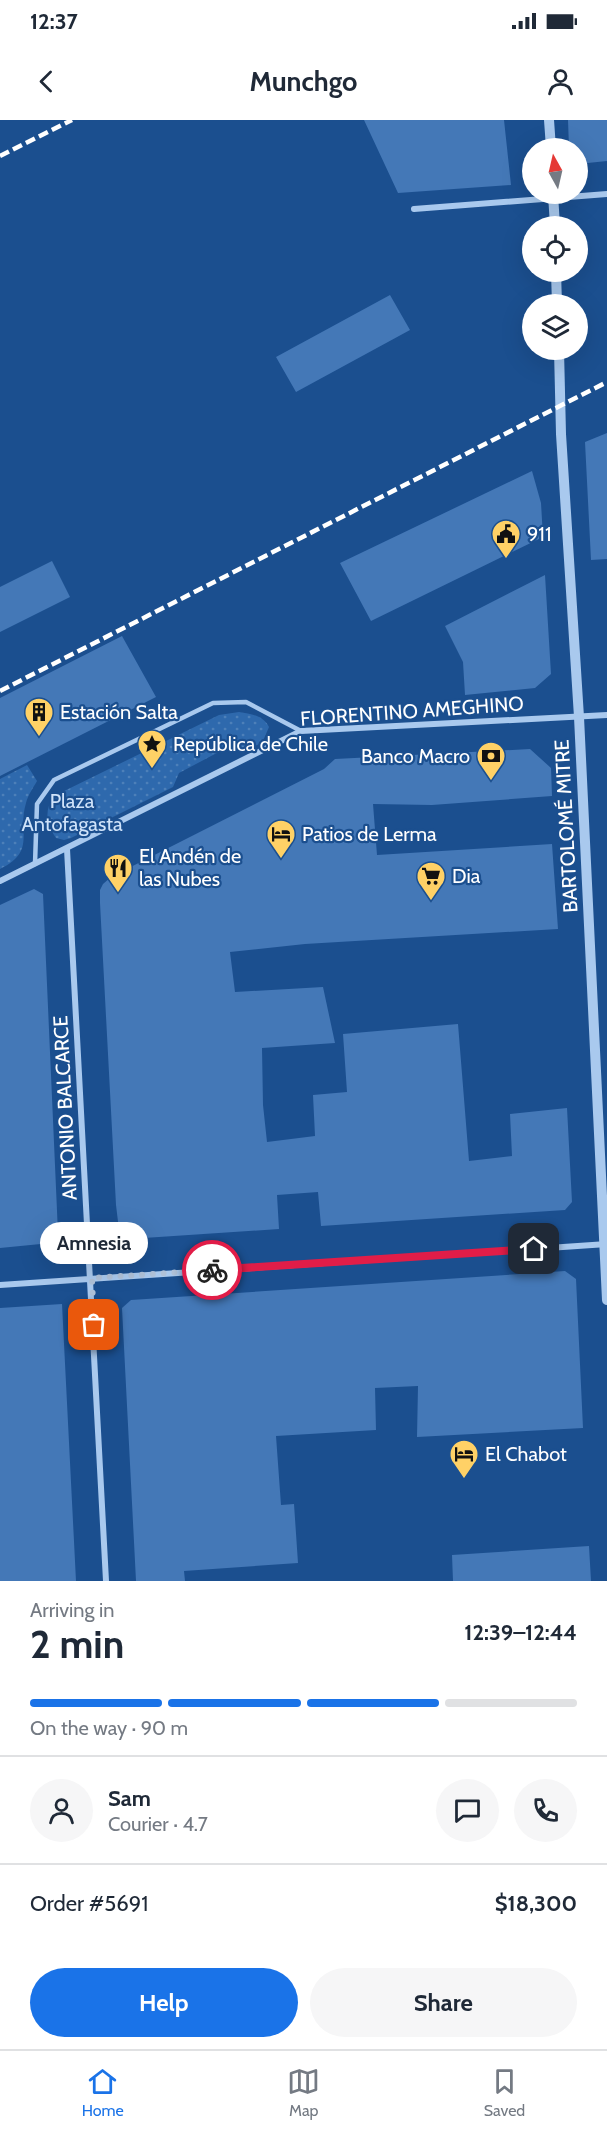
<!DOCTYPE html>
<meta charset="utf-8">
<style>
:root{--surface:#fff;--page:#f6f6f7;--text:#1f2937;--muted:#747a83;--line:#e0e1e3;--accent:#1a73e8}
body{margin:0;font-family:Cabin,sans-serif;background:var(--page);color:var(--text);height:100vh;display:flex;flex-direction:column;font-size:22px;white-space:nowrap}
*{box-sizing:border-box;margin:0}
p{font-size:20px;color:var(--muted)}
.icon{flex:none;width:33px;height:33px;fill:none;stroke:currentColor;stroke-width:2;stroke-linecap:round;stroke-linejoin:round}
.map{position:relative;height:1461px;overflow:hidden}
.side{display:flex;flex-direction:column;background:var(--surface);flex:1}
.side>*{flex:none}
.needle{width:39px;rotate:352deg}
.tools{position:absolute;left:522px;top:18px;display:grid;gap:12px}
.tools a{display:grid;place-items:center;width:66px;height:66px;border-radius:50%;background:var(--surface);box-shadow:0 6px 24px #0002;font-size:30px}
.pin{position:absolute;display:grid;place-items:center;width:51px;height:51px;color:#fff;margin:-26px;border-radius:12px;box-shadow:0 3px 9px #0006}
.courier{position:absolute;display:grid;place-items:center;width:60px;height:60px;margin:-30px;border:4px solid #e11d48;border-radius:50%;background:#fff;color:#222;box-shadow:0 2px 8px #0007}
.bubble{position:absolute;height:42px;border-radius:21px;background:var(--surface);box-shadow:0 6px 24px #0002;font-size:20px;font-weight:700;line-height:42px;text-align:center}
.summary em{font-style:normal;font-weight:700}
.summary div{display:flex;flex-direction:column-reverse}
.summary{display:flex;align-items:center;justify-content:space-between;height:102px;padding:0 30px}
h1{font-size:39px;font-weight:700;line-height:45px}
.bar{display:grid;grid-template-columns:repeat(4,1fr);gap:9px 6px;align-content:center;height:72px;padding:0 30px}
.bar i{height:8px;border-radius:4px;background:var(--line)}
.bar .selected{background:var(--accent)}
.bar p{grid-column:span 4}
.line{display:flex;align-items:center;gap:15px;padding:0 30px;border-top:2px solid var(--line)}
.line div{flex:1}
.round{display:grid;place-items:center;flex:none;width:63px;height:63px;border-radius:32px;background:var(--page)}
.action{display:flex;gap:12px;margin-top:auto;padding:12px 30px}
.action a{flex:1;height:69px;border-radius:36px;background:var(--accent);color:#fff;font-size:24px;font-weight:700;line-height:69px;text-align:center}
.action a+a{background:var(--page);color:var(--text)}
.status{display:flex;justify-content:space-between;align-items:center;height:42px;padding:0 30px;background:var(--surface);direction:ltr}
.status svg{height:16px;fill:currentColor}
header{display:flex;justify-content:space-between;align-items:center;height:78px;padding:0 30px;background:var(--surface);font-size:27px;font-weight:700}
.tab-bar{display:flex;justify-content:space-around;align-items:center;height:84px;border-top:2px solid var(--line);background:var(--surface);font-size:16px;color:var(--muted)}
.tab-bar a{display:grid;justify-items:center;gap:3px}
.tab-bar .selected{color:var(--accent)}
.map>svg:first-child{display:block}
.park{fill:url(#park-dots)}
.building{fill:#4478b7}
.lines{fill:none;stroke-linecap:round;stroke-linejoin:round}
.service{stroke:#a9c9ee;stroke-width:4.5}
.minor{stroke:#a9c9ee;stroke-width:6}
.tertiary{stroke:#a9c9ee;stroke-width:10}
.rail{stroke:#fff;stroke-width:4.5;stroke-dasharray:10 4.5;stroke-linecap:butt}
.done{stroke:#afc1d8;stroke-width:6;stroke-dasharray:0 10.8}
.route{stroke:#e11d48;stroke-width:8}
.labels{text-anchor:middle;dominant-baseline:central;stroke-width:4.5;stroke-linejoin:round;paint-order:stroke}
.poi-label{font-size:20px;fill:#fff;stroke:#1b4f8f;text-anchor:start}
.street-label{font-size:20px;fill:#fff;stroke:#1b4f8f}
.park-label{font-size:20px;fill:#cfe3fa;stroke:#1b4f8f}
</style>
<div class="status"><b>12:37</b><svg viewBox="0 0 49 12"><path d="M0 12V9h3v3zM5 12V6h3v6zM10 12V3h3v9zM15 12V0h3v12zM26 1h20v11H26zM47 4h2v5h-2z"/></svg></div>
<header><svg class="icon" aria-label="back" viewBox="0 0 24 24"><path d="M15 5l-7 7 7 7"/></svg>Munchgo<svg class="icon" aria-label="person" viewBox="0 0 24 24"><circle cx="12" cy="8" r="4"/><path d="M4 21q1-7 8-7t8 7"/></svg></header>
<div class="map">
<svg width="607" height="1461" viewBox="0 0 607 1461">
<defs>
<pattern id="park-dots" width="8" height="8" patternUnits="userSpaceOnUse" patternTransform="scale(1.5)"><rect width="8" height="8" fill="#2e69ad"/><path d="M2 2h.1M6 6h.1" fill="none" stroke="#4d80b9" stroke-width="1.8" stroke-linecap="round"/></pattern>
</defs>
<rect width="100%" height="100%" fill="#1b4f8f"/>
<path class="park" d="M239,592c12,2 24,3 30,15l-7,16 -17,7 -15,-4 -51,27 -6,14 -102,51 -7,2 -8,-2c-10,-15 -12,-27 -2,-42l165,-81z
M27,645l10,16c-4,7 -9,14 -11,22 -9,29 11,48 -26,66v-90z"/>
<path class="building" d="M364,0h140l7,65 -113,8z
M568,0h39v41l-29,3v-16h-9z
M390,175l20,35 -114,62 -20,-35z
M607,313v126l-16,1 -6,-118z
M532,351l9,32 2,34 -172,84 -31,-58z
M52,441l18,36 -70,35v-45z
M545,455l6,99 -16,14 -70,7 -2,-33 -18,-36z
M122,516l34,61 -156,79v-78z
M530,629l21,19 1,28 -120,9 -59,-1 4,51 175,-11 6,85 -253,15 -75,8 5,40 88,-5 12,56 -73,5 1,57 4,37 48,-6 -2,-41 34,-3 -4,-58 115,-10 11,137 43,-5 -2,-42 57,-6 5,94 -7,8 -244,16 -3,-34 -41,3 2,34 -150,10 -10,-9 -3,-25 -16,-302v-13l3,-6 8,-7 213,-108 11,-10z
M34,769l9,5 15,339 -7,10 -51,5v-343z
M565,1151l11,8 7,149 -166,9 1,-51 -43,2 1,42 -100,6 5,69 13,-1 4,59 -114,8 1,10h-49l-14,-273 9,-8z
M62,1184l14,277h-76v-273z
M589,1426l2,35h-138l-1,-26z"/>
<g class="lines">
<path class="service" d="M35,744l2,-60 17,-24 159,-77 33,-1 55,29"/>
<path class="minor" d="M414,89l193,-15
M67,729l39,732
M0,761l301,-150 306,-16
M0,1165l607,-41"/>
<path class="tertiary" d="M549,0l2,28
M553,74l2,32
M556,152l1,32
M559,230l2,84 18,283 28,583"/>
<path class="rail" d="M0,36l72,-36
M0,571l607,-309"/>
</g>
<g class="lines">
<path class="done" d="M94,1205l-2,-47 120,-8"/>
<path class="route" d="M212,1150l322,-21"/>
</g>
<defs>
<g id="civic-pin" transform="scale(1.5)"><path d="M0 17L-7.5 6A9.5 9.5 0 1 1 7.5 6Z" fill="#ffd166" stroke="#1b4f8f"/><path d="M-.6-6.5H3V-4.5H.6V-3L4-1V1h2V6H-6V1h2V-1L-.6-3ZM-1.2 2.5V6h2.4V2.5Z" fill="#111"/></g>
<g id="building-pin" transform="scale(1.5)"><path d="M0 17L-7.5 6A9.5 9.5 0 1 1 7.5 6Z" fill="#ffd166" stroke="#1b4f8f"/><path d="M-4-6H4V6H1V3H-1V6H-4ZM-2.5-4.3h1.7v1.8h-1.7ZM.8-4.3h1.7v1.8H.8ZM-2.5-1h1.7V.8h-1.7ZM.8-1h1.7V.8H.8Z" fill="#111"/></g>
<g id="sight-pin" transform="scale(1.5)"><path d="M0 17L-7.5 6A9.5 9.5 0 1 1 7.5 6Z" fill="#ffd166" stroke="#1b4f8f"/><path d="M0-6L1.8-2.2L6-1.7L2.9 1.2L3.7 5.4L0 3.3L-3.7 5.4L-2.9 1.2L-6-1.7L-1.8-2.2Z" fill="#111"/></g>
<g id="bank-pin" transform="scale(1.5)"><path d="M0 17L-7.5 6A9.5 9.5 0 1 1 7.5 6Z" fill="#ffd166" stroke="#1b4f8f"/><path d="M-6-4H6V4H-6ZM0-2.3a2.3 2.3 0 1 0 0 4.6a2.3 2.3 0 1 0 0-4.6Z" fill="#111"/></g>
<g id="hotel-pin" transform="scale(1.5)"><path d="M0 17L-7.5 6A9.5 9.5 0 1 1 7.5 6Z" fill="#ffd166" stroke="#1b4f8f"/><path d="M-6-4.5h1.5V1H6V5H4.5V3h-9V5H-6ZM-4 0a1.8 1.8 0 1 1 3.6 0ZM.5 0V-2.5h3Q6-2.5 6 0Z" fill="#111"/></g>
<g id="restaurant-pin" transform="scale(1.5)"><path d="M0 17L-7.5 6A9.5 9.5 0 1 1 7.5 6Z" fill="#ffd166" stroke="#1b4f8f"/><path d="M-5-6h1v4h1v-4h1v4h1v-4h1v5L-1.5 .5V6h-2V.5L-5-1ZM5-6V6H3V1.5H1.5Q1.5-4 5-6Z" fill="#111"/></g>
<g id="supermarket-pin" transform="scale(1.5)"><path d="M0 17L-7.5 6A9.5 9.5 0 1 1 7.5 6Z" fill="#ffd166" stroke="#1b4f8f"/><path d="M-6-5.5h2.5l.6 2H6L4.5 2H-2.5L-4.4-4H-6ZM-1.5 3.2a1.3 1.3 0 1 0 .1 0ZM3 3.2a1.3 1.3 0 1 0 .1 0Z" fill="#111"/></g>
</defs>
<g fill-rule="evenodd">
<use href="#civic-pin" x="506" y="414"/>
<use href="#building-pin" x="39" y="592"/>
<use href="#sight-pin" x="152" y="624"/>
<use href="#bank-pin" x="491" y="636"/>
<use href="#hotel-pin" x="281" y="714"/>
<use href="#restaurant-pin" x="118" y="748"/>
<use href="#supermarket-pin" x="431" y="756"/>
<use href="#hotel-pin" x="464" y="1334"/>
</g>
<g class="labels">
<g class="poi-label">
<text x="527" y="414">911</text>
<text x="60" y="592">Estación Salta</text>
<text x="173" y="624">República de Chile</text>
<text x="470" y="636" text-anchor="end">Banco Macro</text>
<text x="302" y="714">Patios de Lerma</text>
<text x="139" y="736">El Andén de<tspan x="139" dy="23">las Nubes</tspan></text>
<text x="452" y="756">Dia</text>
<text x="485" y="1334">El Chabot</text>
</g>
<g class="street-label">
<text transform="translate(412 591) rotate(-4)">FLORENTINO AMEGHINO</text>
<text transform="translate(566 706) rotate(-93)">BARTOLOMÉ MITRE</text>
<text transform="translate(65 988) rotate(-93)">ANTONIO BALCARCE</text>
</g>
<g class="park-label">
<text x="72" y="681">Plaza<tspan x="72" dy="23">Antofagasta</tspan></text>
</g>
</g>
</svg>
<div class="tools">
<a><svg class="needle" viewBox="-14 -14 28 28"><path d="M0-13l5 13h-10z" fill="#e53935"/><path d="M0 13l5-13h-10z" fill="#747a83"/></svg></a>
<a><svg class="icon" aria-label="locate" viewBox="0 0 24 24"><circle cx="12" cy="12" r="6"/><path d="M12 2v4M12 18v4M2 12h4M18 12h4"/></svg></a>
<a><svg class="icon" aria-label="layers" viewBox="0 0 24 24"><path d="M12 4l9 5-9 5-9-5zM3 14l9 5 9-5"/></svg></a>
</div>
<div class="pin" style="left:94px;top:1205px;background:#ea580c"><svg class="icon" aria-label="bag" viewBox="0 0 24 24"><path d="M5 8h14l-1 12H6zM9 8a3 3 0 0 1 6 0"/></svg></div>
<div class="pin" style="left:534px;top:1129px;background:#1f2937"><svg class="icon" aria-label="home" viewBox="0 0 24 24"><path d="M3 11l9-7 9 7M6 9v11h12V9"/></svg></div>
<div class="courier" style="left:212px;top:1150px"><svg class="icon" aria-label="bike" viewBox="0 0 24 24"><circle cx="6" cy="16" r="4"/><circle cx="18" cy="16" r="4"/><path d="M6 16l4-8h5l3 8M10 8l3 8H6M13 5h3"/></svg></div>
<div class="bubble" style="left:40px;top:1102px;width:108px">Amnesia</div>
</div>
<section class="side">
<div class="summary"><div><h1>2 min</h1><p>Arriving in</p></div><em>12:39–12:44</em></div>
<div class="bar"><i class="selected"></i><i class="selected"></i><i class="selected"></i><i></i><p>On the way · 90 m</p></div>
<div class="line" style="height:108px"><a class="round"><svg class="icon" aria-label="person" viewBox="0 0 24 24"><circle cx="12" cy="8" r="4"/><path d="M4 21q1-7 8-7t8 7"/></svg></a><div><b>Sam</b><p>Courier · 4.7</p></div><a class="round"><svg class="icon" aria-label="chat" viewBox="0 0 24 24"><path d="M4 5h16v11H9l-5 4z"/></svg></a><a class="round"><svg class="icon" aria-label="phone" viewBox="0 0 24 24"><path d="M5 4h4l2 5-3 2q2 4 5 5l2-3 5 2v4C11 20 4 13 5 4z"/></svg></a></div>
<div class="line" style="height:78px"><div>Order #5691</div><b>$18,300</b></div>
<div class="action"><a>Help</a><a>Share</a></div>
</section>
<nav class="tab-bar">
<a class="selected"><svg class="icon" aria-label="home" viewBox="0 0 24 24"><path d="M3 11l9-7 9 7M6 9v11h12V9"/></svg>Home</a>
<a><svg class="icon" aria-label="map" viewBox="0 0 24 24"><path d="M3 6l6-2 6 2 6-2v14l-6 2-6-2-6 2zM9 4v14M15 6v14"/></svg>Map</a>
<a><svg class="icon" aria-label="saved" viewBox="0 0 24 24"><path d="M7 4h10v16l-5-4-5 4z"/></svg>Saved</a>
</nav>
